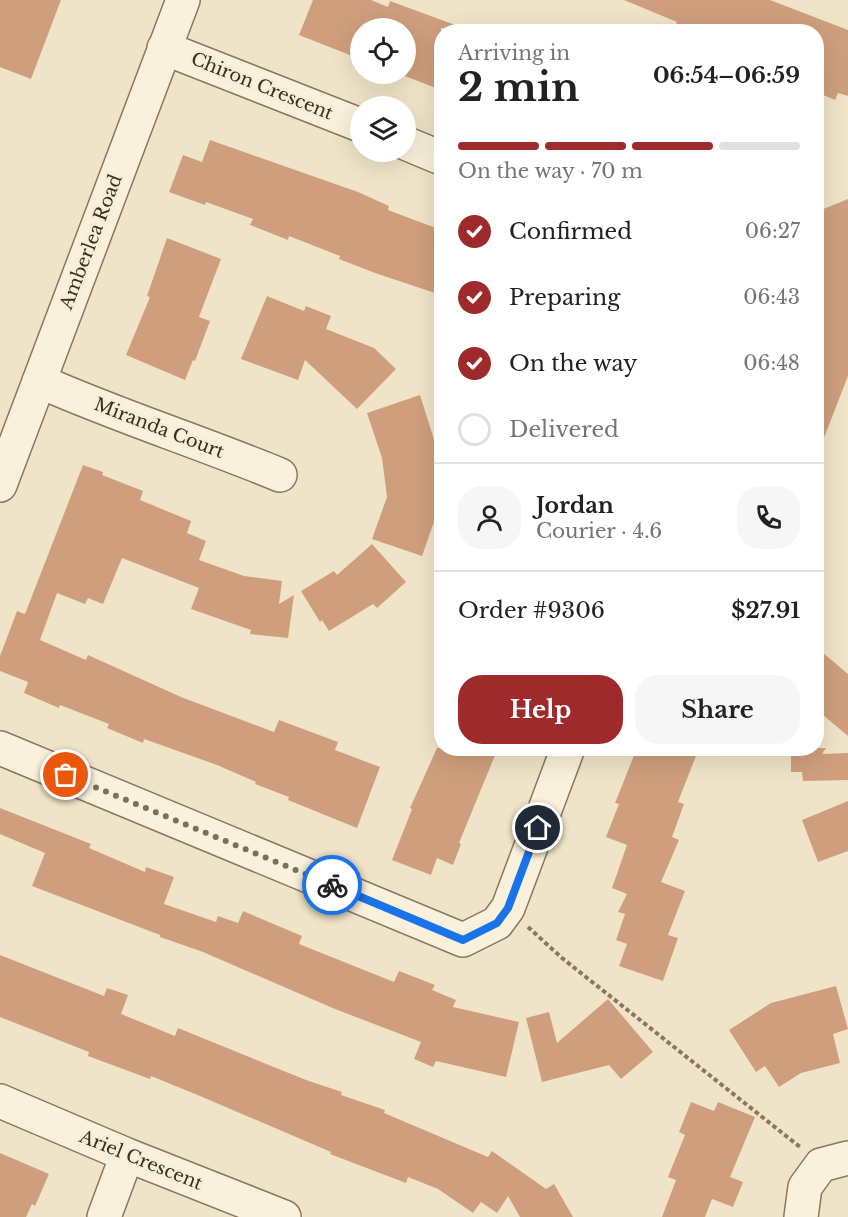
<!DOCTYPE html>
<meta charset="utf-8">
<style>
:root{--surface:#fff;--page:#f6f6f6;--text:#222;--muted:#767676;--line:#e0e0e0;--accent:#9e2a2b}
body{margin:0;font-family:"Libre Baskerville",serif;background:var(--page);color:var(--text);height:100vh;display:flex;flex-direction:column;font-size:22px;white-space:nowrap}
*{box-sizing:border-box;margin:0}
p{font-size:20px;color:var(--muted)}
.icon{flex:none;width:33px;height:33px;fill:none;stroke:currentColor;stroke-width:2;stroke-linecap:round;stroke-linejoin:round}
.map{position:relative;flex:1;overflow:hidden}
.drawer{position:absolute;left:434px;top:24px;width:390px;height:732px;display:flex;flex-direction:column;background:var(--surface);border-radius:24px;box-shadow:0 6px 24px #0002}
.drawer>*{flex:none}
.fabs{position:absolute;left:350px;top:18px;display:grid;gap:12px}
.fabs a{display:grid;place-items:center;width:66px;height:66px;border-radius:50%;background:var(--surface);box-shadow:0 6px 24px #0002;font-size:30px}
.pin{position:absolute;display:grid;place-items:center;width:51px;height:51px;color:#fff;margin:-26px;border:3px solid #fff;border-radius:50%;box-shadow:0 2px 6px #0007}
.courier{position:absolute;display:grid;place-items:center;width:60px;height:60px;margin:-30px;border:4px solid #1a73e8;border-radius:50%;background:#fff;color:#222;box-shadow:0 2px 8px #0007}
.summary em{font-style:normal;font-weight:700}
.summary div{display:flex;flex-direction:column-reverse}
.summary{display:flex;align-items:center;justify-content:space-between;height:102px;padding:0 24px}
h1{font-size:39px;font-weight:700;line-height:45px}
.bar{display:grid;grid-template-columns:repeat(4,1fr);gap:9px 6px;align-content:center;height:72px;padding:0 24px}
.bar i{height:8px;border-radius:4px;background:var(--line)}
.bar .active{background:var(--accent)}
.bar p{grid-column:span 4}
.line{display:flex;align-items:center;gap:15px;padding:0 24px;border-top:2px solid var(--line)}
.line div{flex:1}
.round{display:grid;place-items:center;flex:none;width:63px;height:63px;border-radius:24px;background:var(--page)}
ol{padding:0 24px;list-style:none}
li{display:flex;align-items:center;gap:18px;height:66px}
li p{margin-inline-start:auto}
li .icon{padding:6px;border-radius:50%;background:var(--accent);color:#fff;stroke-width:4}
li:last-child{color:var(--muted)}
li i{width:33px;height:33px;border:3px solid var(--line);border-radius:50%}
.primary-button{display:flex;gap:12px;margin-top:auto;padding:12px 24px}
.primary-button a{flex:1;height:69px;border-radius:24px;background:var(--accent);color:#fff;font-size:24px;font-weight:700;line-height:69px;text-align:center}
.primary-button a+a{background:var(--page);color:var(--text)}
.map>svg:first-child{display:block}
.building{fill:#cf9f7d}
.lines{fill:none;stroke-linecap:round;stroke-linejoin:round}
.minor-casing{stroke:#8d765c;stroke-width:36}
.path{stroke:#8d765c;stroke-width:4;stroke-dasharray:4.5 3;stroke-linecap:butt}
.minor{stroke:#faf1dc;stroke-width:33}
.done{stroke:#7c6e5b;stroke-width:6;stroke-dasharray:0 10.8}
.route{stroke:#1a73e8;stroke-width:8}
.labels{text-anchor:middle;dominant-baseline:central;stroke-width:6;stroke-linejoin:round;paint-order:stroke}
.street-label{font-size:18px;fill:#3d2e20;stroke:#f7eed8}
</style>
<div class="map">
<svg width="848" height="1217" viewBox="0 0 848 1217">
<rect width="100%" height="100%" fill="#f0e4c8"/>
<path class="building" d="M0,0h61l-30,79 -31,-12z
M313,0h58l17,7 2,-6 68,25v2h-17v62l-36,-14v-48h-45v31l-61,-24z
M624,0h146l78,30v66l-10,-3 -3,7 -19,-8v-60h-143l4,-10z
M210,140l148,52 31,14 -1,4 53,20v65l-66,-22 -36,-14 1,-3 -51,-20 -1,4 -38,-15 3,-6 -47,-17 -1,3 -36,-13 14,-37 19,7z
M848,199v177l-30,77 -2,-1v-240z
M167,238l54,21 -22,58 11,4 -15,40 -2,-1 -8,20 -59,-25 24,-58 -3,-1z
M267,296l37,15 2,-5 25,10 -5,13 48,19 22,21 -39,40 -52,-49 -7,20 -57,-21z
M420,395l21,67v40l-19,54 -50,-17 15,-42 -5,-39 -15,-45z
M83,465l20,7 -1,3 41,16 -3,9 51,21 -4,12 19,8 -7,19 45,16 38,5 -3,23 15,-9 -6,43 -38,-4 1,-4 -60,-21 8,-21 -77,-30 -19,46 -15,-6 -3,6 -28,-11 -17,47 46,20 2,-5 93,42 93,35 5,-12 59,22 -3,8 45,17 -23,61 -69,-28 1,-3 -34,-13 1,-2 -39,-17 -73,-26 -1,4 -36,-15 2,-4 -49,-19 -1,3 -35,-15 4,-11 -28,-11v-15l17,-45 8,3z
M372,544l34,38 -29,26 -4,-4 -44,27 -7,-11 -2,2 -19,-31 33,-20 3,4z
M816,647l32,27v62l-32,-27z
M437,748h61l-39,95 2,1 -8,21 -16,-7 -6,17 -39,-15 20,-51 -2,-1z
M637,748h62l-21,54 6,2 -12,33 7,3 -18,42 24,9 -17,44 10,3 -15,43 -44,-15 8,-22 -11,-4 9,-26 -7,-2 9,-18 -15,-6 15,-43 -21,-8 13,-33 -4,-1z
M791,748h35l-4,6 26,-1v27l-45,1 -1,-9h-11z
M848,801v50l-30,11 -16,-42z
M0,808l91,36 -2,4 56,24 1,-5 28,10 -10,27 52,18 2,-6 20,7 5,-12 59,25 -3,8 95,38 5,-11 36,14 -3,5 24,10 -3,7 66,15 -13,55 -70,-16 -3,6 -19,-8 7,-17 -86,-33 -132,-57 -43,-15v-2l-128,-49 13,-33 -45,-19z
M0,955l104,41 3,-8 21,7 -7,19 54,22 3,-8 128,52 36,12 -1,3 44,15 -1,3 104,44 4,-6 54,38 8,-5 19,33h-53l-12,-21 -11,17 -16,-11 -8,11 -35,-24 -30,-12 -2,6 -76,-29 1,-2 -131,-56 -49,-20 -1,3 -62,-23 1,-4 -89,-35z
M836,986l12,43 -15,5 7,29 -39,10 -22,14 -14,-21 -9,6 -27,-42 42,-27z
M608,999l45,53 -32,27 -12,-14 -67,17 -16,-64 23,-6 8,31z
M691,1102l23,9 4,-9 37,15 -25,60 13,5 -10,25 -21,-8 -7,18h-43l14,-37 -8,-3 17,-42 -6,-3z
M0,1153l49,21 -14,32 -3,-2 -6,13h-26z"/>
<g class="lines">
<g class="minor-casing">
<path id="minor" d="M164,48l196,77
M405,143l36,15
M39,381c79,35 161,61 241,94
M0,485l183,-485
M0,748l463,192 34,-17 11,-15 60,-160
M0,1101l127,54 157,62
M104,1217l23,-62
M801,1217l4,-30 16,-22 27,-7"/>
</g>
<path class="path" d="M528,927l34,31 238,189"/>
<use href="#minor" class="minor"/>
</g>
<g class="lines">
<path class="done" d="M66,775l266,110"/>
<path class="route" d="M332,885l131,55 34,-17 11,-15 30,-80"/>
</g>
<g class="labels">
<g class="street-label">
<text transform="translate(262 86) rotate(22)">Chiron Crescent</text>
<text transform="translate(91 242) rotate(-69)">Amberlea Road</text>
<text transform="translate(159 428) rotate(21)">Miranda Court</text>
<text transform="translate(141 1160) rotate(22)">Ariel Crescent</text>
</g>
</g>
</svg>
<div class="fabs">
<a><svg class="icon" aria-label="locate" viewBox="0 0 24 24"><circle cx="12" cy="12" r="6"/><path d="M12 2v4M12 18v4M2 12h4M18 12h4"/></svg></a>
<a><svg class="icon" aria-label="layers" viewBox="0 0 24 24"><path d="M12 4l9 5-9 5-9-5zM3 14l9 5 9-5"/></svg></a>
</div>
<div class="pin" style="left:66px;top:775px;background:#ea580c"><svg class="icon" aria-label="bag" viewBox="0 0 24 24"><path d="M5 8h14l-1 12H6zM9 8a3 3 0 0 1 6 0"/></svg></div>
<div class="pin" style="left:538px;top:828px;background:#1f2937"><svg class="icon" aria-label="home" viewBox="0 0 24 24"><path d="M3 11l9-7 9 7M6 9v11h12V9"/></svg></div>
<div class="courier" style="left:332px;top:885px"><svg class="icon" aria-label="bike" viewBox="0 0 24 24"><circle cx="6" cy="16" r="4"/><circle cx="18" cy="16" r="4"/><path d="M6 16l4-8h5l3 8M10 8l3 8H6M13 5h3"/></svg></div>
<section class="drawer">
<div class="summary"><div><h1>2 min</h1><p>Arriving in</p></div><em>06:54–06:59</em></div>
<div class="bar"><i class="active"></i><i class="active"></i><i class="active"></i><i></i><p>On the way · 70 m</p></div>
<ol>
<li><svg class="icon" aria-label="check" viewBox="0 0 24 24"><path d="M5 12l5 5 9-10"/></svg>Confirmed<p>06:27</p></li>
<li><svg class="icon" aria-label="check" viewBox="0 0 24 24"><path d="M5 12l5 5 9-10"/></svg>Preparing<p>06:43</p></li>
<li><svg class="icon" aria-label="check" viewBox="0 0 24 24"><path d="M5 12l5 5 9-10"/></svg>On the way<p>06:48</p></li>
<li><i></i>Delivered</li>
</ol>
<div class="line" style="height:108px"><a class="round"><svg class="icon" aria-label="person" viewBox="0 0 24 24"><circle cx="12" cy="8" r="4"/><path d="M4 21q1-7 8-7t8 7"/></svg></a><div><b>Jordan</b><p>Courier · 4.6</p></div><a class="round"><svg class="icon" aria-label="phone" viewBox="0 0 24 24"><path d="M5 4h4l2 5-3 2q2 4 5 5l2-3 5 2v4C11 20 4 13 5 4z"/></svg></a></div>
<div class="line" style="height:78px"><div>Order #9306</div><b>$27.91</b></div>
<div class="primary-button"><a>Help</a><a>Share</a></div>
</section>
</div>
